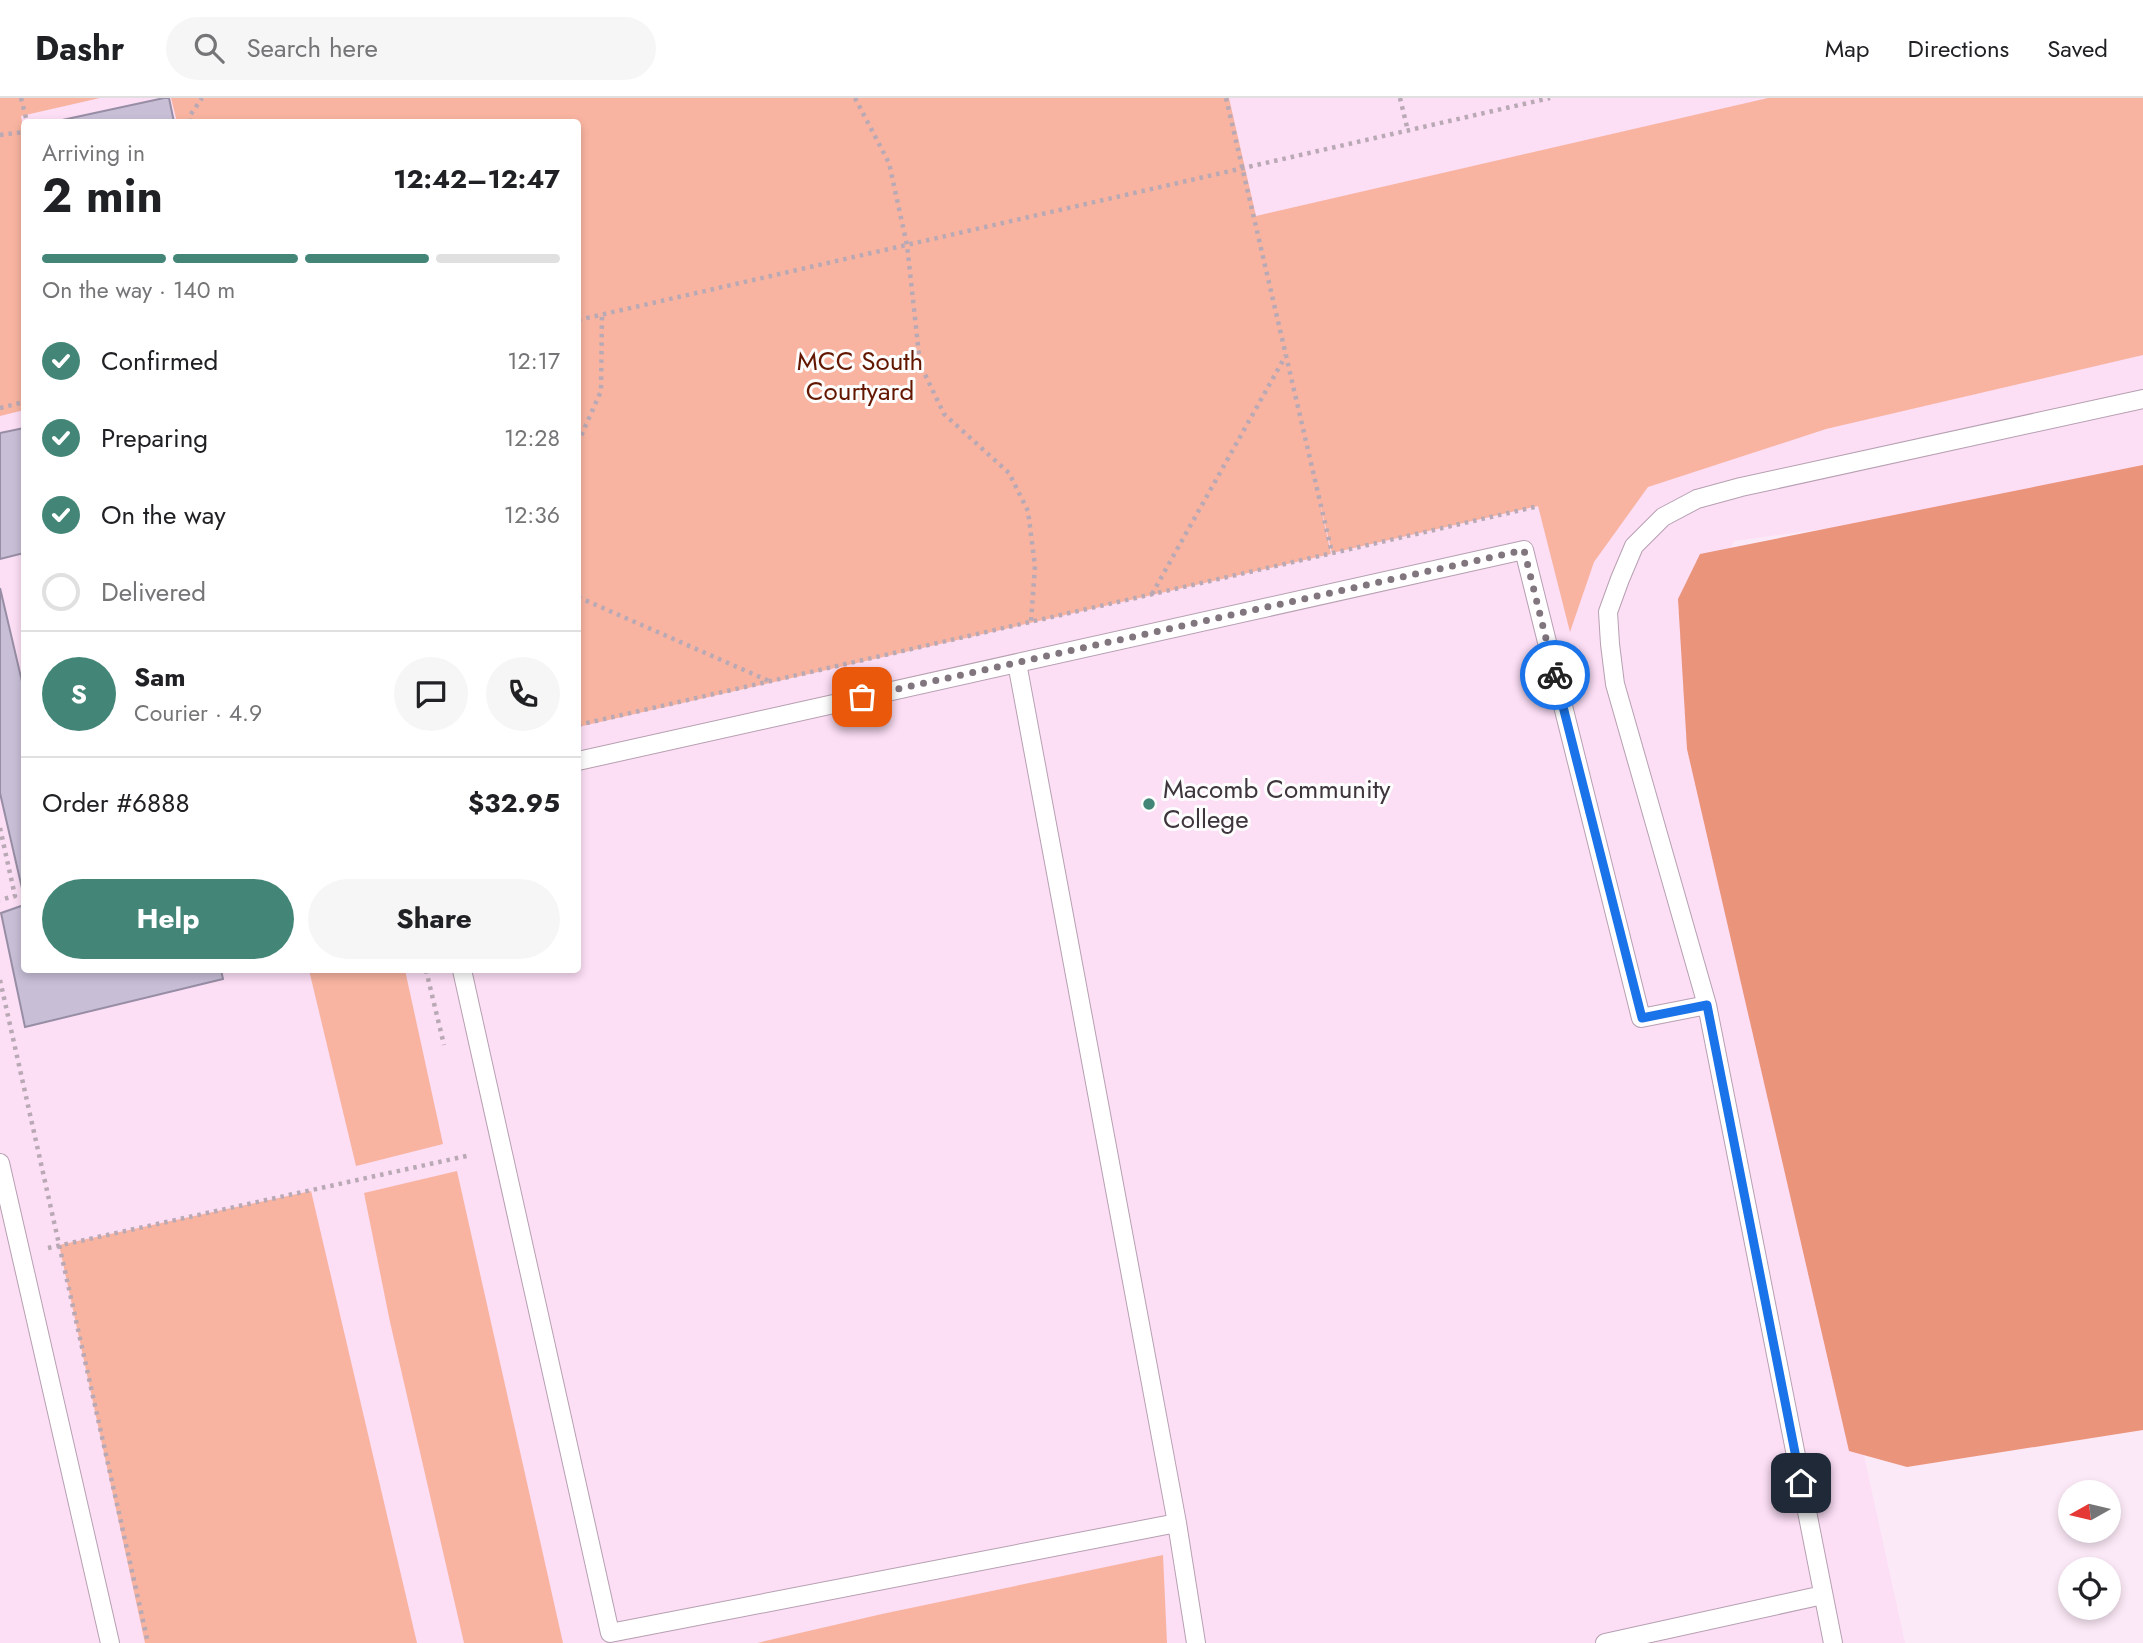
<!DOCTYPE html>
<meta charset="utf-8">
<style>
:root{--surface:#fff;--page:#f6f6f6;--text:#202124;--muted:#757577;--line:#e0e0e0;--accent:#438678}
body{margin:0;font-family:Jost,sans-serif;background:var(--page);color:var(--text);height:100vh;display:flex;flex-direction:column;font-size:26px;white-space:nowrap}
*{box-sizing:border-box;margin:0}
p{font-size:23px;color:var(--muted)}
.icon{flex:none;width:38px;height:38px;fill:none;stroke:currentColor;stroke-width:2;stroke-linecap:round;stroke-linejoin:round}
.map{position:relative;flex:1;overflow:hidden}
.side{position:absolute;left:21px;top:21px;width:560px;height:854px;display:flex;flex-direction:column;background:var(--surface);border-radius:7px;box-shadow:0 4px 10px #0003}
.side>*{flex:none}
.needle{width:46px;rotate:262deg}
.controls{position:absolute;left:2058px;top:1382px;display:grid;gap:14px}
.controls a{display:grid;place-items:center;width:63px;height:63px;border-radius:50%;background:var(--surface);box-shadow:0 4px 10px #0003;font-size:35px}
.pin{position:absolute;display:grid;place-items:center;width:60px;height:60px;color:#fff;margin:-30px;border-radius:14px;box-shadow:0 4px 10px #0006}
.courier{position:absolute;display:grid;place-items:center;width:70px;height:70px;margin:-35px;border:5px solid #1a73e8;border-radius:50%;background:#fff;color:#222;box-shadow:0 2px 9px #0007}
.head em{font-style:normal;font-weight:700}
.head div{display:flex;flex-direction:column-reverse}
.head{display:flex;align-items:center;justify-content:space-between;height:119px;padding:0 21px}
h1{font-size:46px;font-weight:700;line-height:52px}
.bar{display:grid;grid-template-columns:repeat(4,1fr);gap:10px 7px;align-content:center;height:84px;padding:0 21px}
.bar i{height:9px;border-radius:5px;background:var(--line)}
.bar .selected{background:var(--accent)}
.bar p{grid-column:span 4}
.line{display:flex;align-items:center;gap:18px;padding:0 21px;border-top:2px solid var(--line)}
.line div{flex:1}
.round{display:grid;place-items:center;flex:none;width:74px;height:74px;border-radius:37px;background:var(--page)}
ol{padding:0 21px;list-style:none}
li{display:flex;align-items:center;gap:21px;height:77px}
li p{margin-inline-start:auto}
li .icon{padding:7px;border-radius:50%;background:var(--accent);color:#fff;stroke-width:4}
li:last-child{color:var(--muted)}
li i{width:38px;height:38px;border:4px solid var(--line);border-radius:50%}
.action{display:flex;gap:14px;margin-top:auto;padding:14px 21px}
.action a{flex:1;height:80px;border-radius:42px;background:var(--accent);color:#fff;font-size:28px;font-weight:700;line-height:80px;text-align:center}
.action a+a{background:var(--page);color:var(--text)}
header{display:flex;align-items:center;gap:42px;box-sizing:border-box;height:98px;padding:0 35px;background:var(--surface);border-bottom:2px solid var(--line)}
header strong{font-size:33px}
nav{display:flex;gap:38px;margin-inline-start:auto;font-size:24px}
.search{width:490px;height:63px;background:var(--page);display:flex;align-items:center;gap:18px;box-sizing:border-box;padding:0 24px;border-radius:38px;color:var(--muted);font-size:26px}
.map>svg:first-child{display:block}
.built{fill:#fcdef5;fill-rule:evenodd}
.green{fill:#f8b4a1}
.forest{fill:#ea947b}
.building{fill:#c8bfd7;stroke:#978ea5;stroke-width:2}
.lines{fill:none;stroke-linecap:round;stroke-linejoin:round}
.service-casing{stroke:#b6a0b1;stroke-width:20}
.path{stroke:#b9a9b5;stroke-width:4.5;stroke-dasharray:3.5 5;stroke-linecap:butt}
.service{stroke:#fff;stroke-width:18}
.done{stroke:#81757e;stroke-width:7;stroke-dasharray:0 12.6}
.route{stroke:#1a73e8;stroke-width:9}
.poi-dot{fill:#438678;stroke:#fdfdfd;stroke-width:2.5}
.labels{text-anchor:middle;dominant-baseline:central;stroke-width:6;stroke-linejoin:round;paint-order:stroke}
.park-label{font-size:26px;fill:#631700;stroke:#fdfdfd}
.poi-label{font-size:26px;fill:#3f363d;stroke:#fdfdfd;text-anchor:start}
</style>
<header>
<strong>Dashr</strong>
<div class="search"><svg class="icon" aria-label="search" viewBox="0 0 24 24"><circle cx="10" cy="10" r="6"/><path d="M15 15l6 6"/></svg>Search here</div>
<nav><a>Map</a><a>Directions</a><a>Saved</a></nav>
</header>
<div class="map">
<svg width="2143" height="1545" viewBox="0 0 2143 1545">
<rect width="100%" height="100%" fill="#fce9f7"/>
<path class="built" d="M0,0h2143v387l-409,56 -49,97 220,1005h-1905zM24,24h554v848h-554z"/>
<path class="green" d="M0,0h100l-79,18 3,18v276l-24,6z
M171,0h1058l27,118 512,-118h375v257l-317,74 -178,58 -54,75 -24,70 -32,-126 -206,47 -13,-54 12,55 -753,173v-605h-401z
M309,872h96l38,174 -87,22z
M457,1073l106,472h-99l-74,-321 -26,-129z
M311,1093l106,452h-272l-86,-398z
M1163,1457l4,88h-410l125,-29z"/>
<path class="forest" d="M2143,367v965l-236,37 -58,-16 -162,-702 -9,-150 22,-45z"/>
<path class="building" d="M164,0h5l5,24h-121z
M24,330v125l-24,6v-126z
M0,490l24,102v207l-24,-104z
M24,807v65h197l2,9 -198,48 -24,-114z"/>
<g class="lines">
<g class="service-casing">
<path id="service" d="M1017,565l160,860 19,120
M578,663l946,-211 117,468 66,-13
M462,872l148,663 567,-110
M0,1065l110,480
M1605,1545l218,-48
M1833,1545l-126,-638 -92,-321 -5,-40 -2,-32 12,-33 14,-33 29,-29 34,-18 44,-12 402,-88"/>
</g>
<path class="path" d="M21,0l6,24
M855,0l34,65 18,82 13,119 24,50 65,59 19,38 7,55 -4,56
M1226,0l106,455
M1400,0l8,33
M190,24l-1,-5 13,-19
M0,37l24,-3
M578,222l972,-222
M0,310l24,-6
M578,345l23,-52 1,-77
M1152,496l134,-239
M578,499l191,84
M578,627l961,-219
M0,730l15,68 -15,4
M426,872l18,75
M0,882l148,663
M48,1150l423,-93"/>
<use href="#service" class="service"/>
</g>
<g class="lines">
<path class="done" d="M862,599l662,-147 31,125"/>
<path class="route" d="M1555,577l87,343 65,-13 94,478"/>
</g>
<circle class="poi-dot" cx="1149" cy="706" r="7"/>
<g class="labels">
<g class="park-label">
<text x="860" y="263">MCC South<tspan x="860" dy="30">Courtyard</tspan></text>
</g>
<g class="poi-label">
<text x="1163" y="691">Macomb Community<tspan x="1163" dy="30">College</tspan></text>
</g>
</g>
</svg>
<div class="controls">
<a><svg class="needle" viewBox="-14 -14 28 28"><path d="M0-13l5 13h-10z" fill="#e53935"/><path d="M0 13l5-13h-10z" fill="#757577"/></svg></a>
<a><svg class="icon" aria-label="locate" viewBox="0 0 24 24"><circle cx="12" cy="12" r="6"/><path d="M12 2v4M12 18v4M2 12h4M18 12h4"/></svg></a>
</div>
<div class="pin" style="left:862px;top:599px;background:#ea580c"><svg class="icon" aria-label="bag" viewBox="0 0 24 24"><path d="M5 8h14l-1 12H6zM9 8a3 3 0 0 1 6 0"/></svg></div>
<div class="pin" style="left:1801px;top:1385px;background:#1f2937"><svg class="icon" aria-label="home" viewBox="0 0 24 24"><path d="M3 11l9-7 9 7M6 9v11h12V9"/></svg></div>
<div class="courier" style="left:1555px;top:577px"><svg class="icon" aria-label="bike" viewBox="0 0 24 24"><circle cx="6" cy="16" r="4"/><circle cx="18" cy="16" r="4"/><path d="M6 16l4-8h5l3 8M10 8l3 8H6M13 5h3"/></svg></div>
<section class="side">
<div class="head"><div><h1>2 min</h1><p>Arriving in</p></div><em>12:42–12:47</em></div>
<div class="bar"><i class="selected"></i><i class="selected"></i><i class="selected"></i><i></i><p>On the way · 140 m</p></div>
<ol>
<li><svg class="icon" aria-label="check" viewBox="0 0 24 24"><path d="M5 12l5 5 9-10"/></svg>Confirmed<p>12:17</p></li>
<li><svg class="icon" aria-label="check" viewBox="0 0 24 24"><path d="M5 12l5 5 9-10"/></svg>Preparing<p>12:28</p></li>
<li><svg class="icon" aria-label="check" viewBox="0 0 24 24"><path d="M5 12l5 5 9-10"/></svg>On the way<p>12:36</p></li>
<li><i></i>Delivered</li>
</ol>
<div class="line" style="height:126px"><b class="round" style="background:var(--accent);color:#fff">S</b><div><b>Sam</b><p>Courier · 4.9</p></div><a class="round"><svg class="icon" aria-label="chat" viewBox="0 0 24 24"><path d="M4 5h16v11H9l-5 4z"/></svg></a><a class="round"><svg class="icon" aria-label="phone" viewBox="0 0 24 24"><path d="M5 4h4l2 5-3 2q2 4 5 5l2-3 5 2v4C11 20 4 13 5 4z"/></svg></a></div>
<div class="line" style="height:91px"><div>Order #6888</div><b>$32.95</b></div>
<div class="action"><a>Help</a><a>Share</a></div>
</section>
</div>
